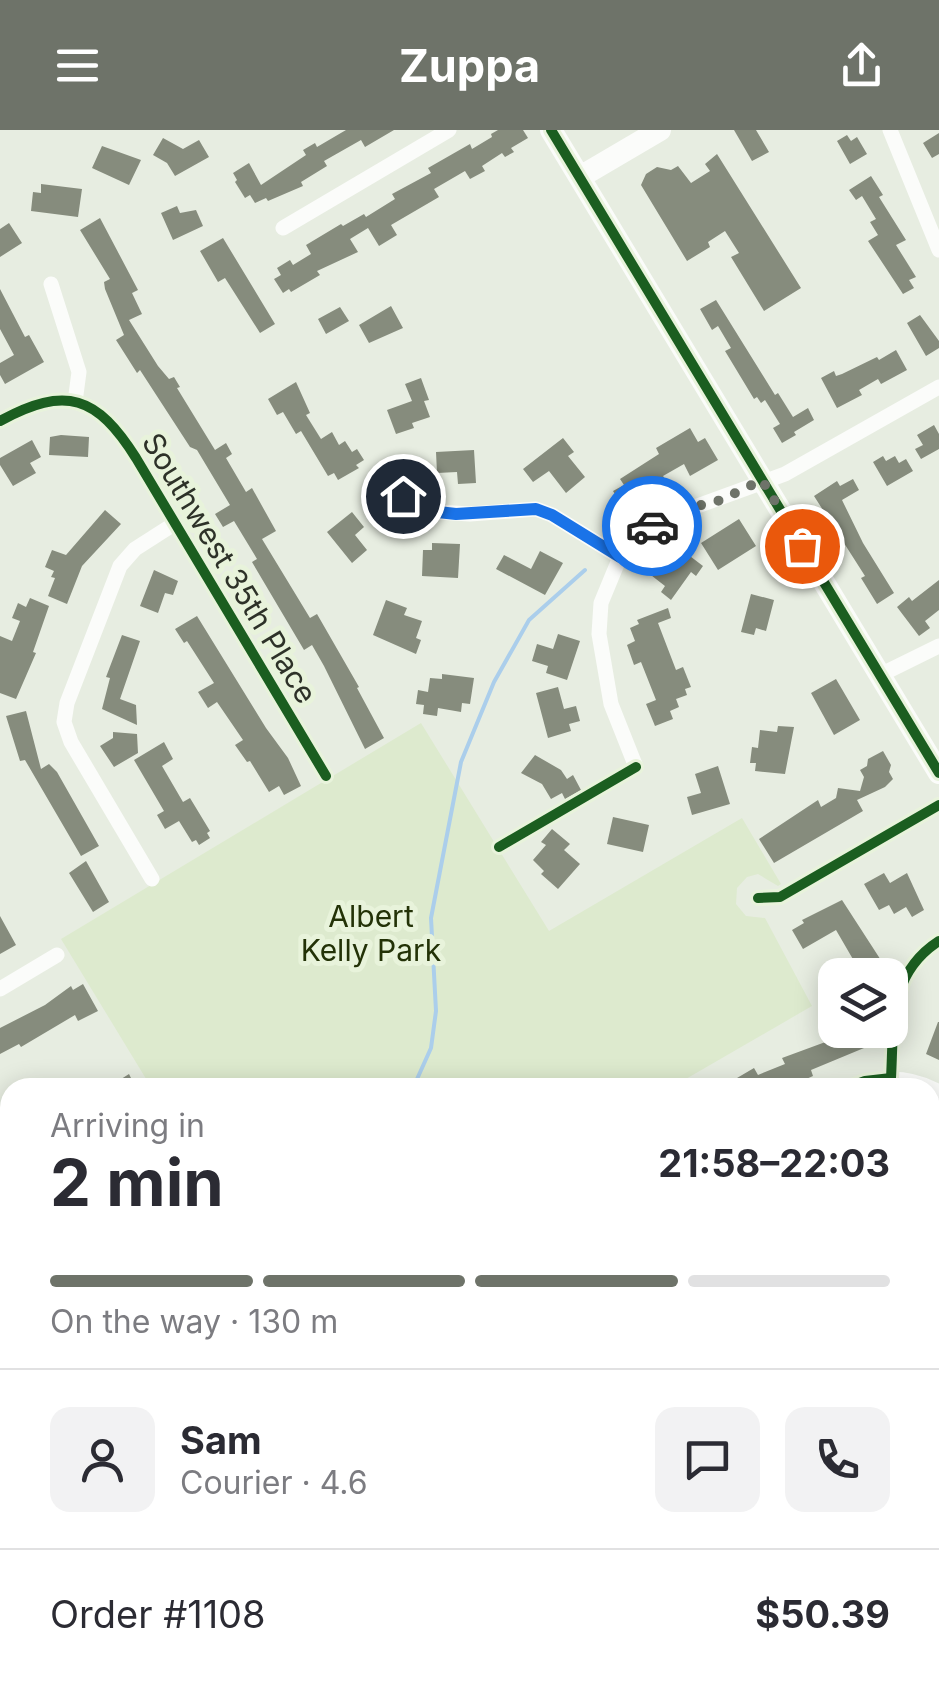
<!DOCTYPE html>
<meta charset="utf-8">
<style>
:root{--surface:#fff;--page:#f2f2f3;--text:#2b2b33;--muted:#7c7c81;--line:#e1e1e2;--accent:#6e7369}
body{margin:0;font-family:Inter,sans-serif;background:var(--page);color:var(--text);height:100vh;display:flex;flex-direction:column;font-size:38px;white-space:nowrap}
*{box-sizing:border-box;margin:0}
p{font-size:32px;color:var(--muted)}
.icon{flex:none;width:55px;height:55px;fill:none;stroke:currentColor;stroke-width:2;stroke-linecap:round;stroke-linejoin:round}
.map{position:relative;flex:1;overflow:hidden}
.side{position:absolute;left:0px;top:948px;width:940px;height:622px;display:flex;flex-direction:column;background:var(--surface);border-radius:30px 30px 0 0;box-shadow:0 5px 25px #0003}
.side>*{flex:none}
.buttons{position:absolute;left:818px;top:828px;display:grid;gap:20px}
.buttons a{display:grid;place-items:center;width:90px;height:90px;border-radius:20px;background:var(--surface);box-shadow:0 5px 25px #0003;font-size:50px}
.pin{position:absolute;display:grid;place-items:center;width:85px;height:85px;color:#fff;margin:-42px;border:5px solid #fff;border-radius:50%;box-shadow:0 2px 10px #0007}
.courier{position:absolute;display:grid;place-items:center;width:100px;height:100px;margin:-50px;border:8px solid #1a73e8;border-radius:50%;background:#fff;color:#222;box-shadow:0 2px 12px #0007}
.headline em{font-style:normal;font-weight:700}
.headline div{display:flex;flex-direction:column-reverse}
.headline{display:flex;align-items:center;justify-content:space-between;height:170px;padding:0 50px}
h1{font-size:65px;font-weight:700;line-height:75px}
.bar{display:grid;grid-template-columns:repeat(4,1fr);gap:15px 10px;align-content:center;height:120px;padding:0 50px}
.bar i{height:12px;border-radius:8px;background:var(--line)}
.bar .active{background:var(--accent)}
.bar p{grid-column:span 4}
.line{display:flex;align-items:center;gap:25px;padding:0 50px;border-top:2px solid var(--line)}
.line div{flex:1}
.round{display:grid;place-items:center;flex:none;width:105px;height:105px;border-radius:20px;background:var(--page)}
header{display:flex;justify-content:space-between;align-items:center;height:130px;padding:0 50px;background:var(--accent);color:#fff;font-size:45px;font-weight:700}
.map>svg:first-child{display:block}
.green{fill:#ddeace}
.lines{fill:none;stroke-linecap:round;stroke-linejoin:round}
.stream{stroke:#abceeb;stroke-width:4}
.building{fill:#868c7d}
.street{stroke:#fbfcfa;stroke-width:15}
.secondary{stroke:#fbfcfa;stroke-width:22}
.primary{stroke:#fbfcfa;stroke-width:25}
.cycleway-casing{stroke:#e8f3db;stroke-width:16}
.cycleway{stroke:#1b5e20;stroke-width:10}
.done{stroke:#6e7369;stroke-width:10;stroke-dasharray:0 18}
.route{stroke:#1a73e8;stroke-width:12}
.labels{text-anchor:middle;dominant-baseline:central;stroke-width:10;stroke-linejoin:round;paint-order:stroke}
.street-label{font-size:30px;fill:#2d3128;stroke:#e8f3db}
.park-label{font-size:30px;fill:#233207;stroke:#e8f3db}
</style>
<header><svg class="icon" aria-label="menu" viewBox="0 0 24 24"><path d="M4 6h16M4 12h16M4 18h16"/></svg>Zuppa<svg class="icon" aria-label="share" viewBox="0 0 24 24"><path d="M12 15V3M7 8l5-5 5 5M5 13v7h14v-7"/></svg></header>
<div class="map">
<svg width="939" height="1569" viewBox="0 0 939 1569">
<rect width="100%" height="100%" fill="#e7ede1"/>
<path class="green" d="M421,593l128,208 193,-113 39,66 -3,2 -20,-12 -11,3 -10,11 -1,16 10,12 19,2 47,88 -140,81h-521l-90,-148z
M0,1254l10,2v65l-10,-8z
M930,1343h9v62h-8l-1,-4z
M253,1560h252l-1,9h-250z"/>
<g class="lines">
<path class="stream" d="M413,958l18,-40 5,-37 -5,-93 30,-156 33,-80 35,-62 56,-50
M0,1274h10
M930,1356l9,-1"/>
</g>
<path class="building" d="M346,0h48l-29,17 -4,-7 -37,21 3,5 -26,16 2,4 -35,15 -2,-3 -11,5 -5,-8 -5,3 -10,-16 2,-2 -4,-7 16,-10 12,22 45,-30 -3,-5 12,-7 2,4z
M498,0h25l5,8 -17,10 3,4 -9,5 -3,-4 -20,13 3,5 -15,8 -5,-8 -31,18 5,8 -48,28 6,10 -18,11 -11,-18 -18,11 8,13 -41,19 3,4 -29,17 -2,-3 -6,4 -9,-14 7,-4 -4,-7 13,-8 3,5 18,-11 -5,-9 35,-21 2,2 21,-12 2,3 29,-18 -3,-5 39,-21 -3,-5 42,-24 2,5 20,-12 -1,-3z
M734,0h22l13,22 -17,9z
M939,3v21l-7,4 -9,-15z
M847,5l4,6 6,-4 10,17 -17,10 -13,-23z
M163,8l20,11 16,-9 10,17 -34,19 -8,-13 -14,-8z
M102,16l39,14 -12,25 -37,-17z
M717,24l84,134 -37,23 -33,-54 8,-4 -14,-22 -17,11 2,5 -23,14 -46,-76 5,-11 11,-7 14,3 7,-4 13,17 19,-12 -5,-7z
M871,46l12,19 -4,2 27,43 -10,5 20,32 -7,3 5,8 -11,6 -35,-53 10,-6 -8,-13 6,-3 -14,-23 -6,4 -7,-10z
M41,54l41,5 -4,28 -47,-6 2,-19 8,1z
M177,76l3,7 16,-3 7,16 -30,14 -12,-27z
M100,88l38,72 -6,3 10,21 -13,6 29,46 11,13 5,-2 6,10 -3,1 38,62 11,-7 6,11 -6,4 20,34 6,-4 24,43 -14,8 48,79 7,-4 42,73 -2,1 27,50 -19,11 -41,-83 -12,-21 -8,5 -52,-88 5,-3 -23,-38 -11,6 -8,-13 15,-9 -33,-55 -7,-3 -50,-77 -3,3 -21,-33 8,-5 -19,-46 -1,-7 6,-3 -30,-49z
M9,93l13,20 -22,14v-28z
M223,108l52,86 -15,9 -35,-55 -7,4 -18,-31z
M0,159l25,48 4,-2 15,27 -39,22 -5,-9v-12l14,-8 -14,-26z
M716,170l59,95 3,-2 15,24 15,-9 6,12 -20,12 2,3 -14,8 -9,-15 7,-4 -15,-24 -4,3 -4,-6 -3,2 -29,-48 6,-3 -13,-22 -6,4 -12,-21z
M391,176l12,22 -34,15 -10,-18z
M340,177l9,14 -23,13 -8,-15z
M920,185l19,26v7l-13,8 -19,-33z
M896,220l11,20 -26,14 -3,-5 -19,11 3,5 -25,13 -16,-30 13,-7 2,5 6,-2 35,-17 2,3z
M421,248l8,22 -5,1 6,16 -18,6 2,5 -18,6 -9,-24 25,-9 -7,-17z
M296,252l14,31 -4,2 15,24 11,-7 7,13 6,-4 7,11 5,-3 7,11 -8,5 3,3 -21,12 -4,-7 -6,3 -27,-45 -5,3 -13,-22 -6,3 -9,-16z
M934,295l5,9v15l-18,10 -6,-10 8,-4 -6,-10z
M690,298l8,14 7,-4 13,22 -28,16 -6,-12 -21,12 5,7 -43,27 -12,-19 11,-6 -4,-6 39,-25 -3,-6z
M61,305l28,2 -1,20 -39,-2 1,-18z
M563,308l11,14 -6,4 17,21 -19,16 -17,-22 -16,11 -10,-13z
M32,310l9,17 -11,6 6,10 -23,13 -13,-21v-7z
M474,320l2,33 -18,1 -1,-12 -20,1 -1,-21z
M883,326l3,5 9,-5 4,7 7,-4 7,12 -26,15 -14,-24z
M853,349l6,11 -17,10 21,43 31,50 -17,11 -16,-26 4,-2 -51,-80 23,-15 3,5z
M105,380l16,14 -39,42 -15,38 -19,-8 7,-18 -4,-1 3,-6 -9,-4 7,-17 14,5z
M352,382l12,15 -9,8 12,15 -15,13 -25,-31z
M739,389l17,27 -38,24 -17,-27z
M432,413l28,1 -2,34 -36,-2 1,-26h9z
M678,417l25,19 -7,10 -5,-4 -20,28 -10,-8 4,-6 -18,-14 10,-13 8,6z
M540,421l23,12 -18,32 -49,-26 8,-14 27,14z
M154,440l24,11 -5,14 -8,-2 -7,20 -18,-7z
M939,450v30l-14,11 5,7 -11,8 -22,-29 12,-10 3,4z
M751,464l23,6 -8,31 -10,-3 -2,7 -13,-3z
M30,468l19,8 -16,46 3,1 -20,46 -16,-6v-57l12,5 8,-20 -8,-3 6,-15 8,4z
M386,470l21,8 -3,7 18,6 -6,17 5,2 -5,14 -43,-19z
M668,478l3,10 -13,5 18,47 7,-3 8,20 -6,2 2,6 -11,4 3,8 -9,4 3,8 -18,7 -9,-22 10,-4 -15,-38 -7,3 -7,-20 8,-4 -5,-13 9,-4 -2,-4z
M197,486l69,112 22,30 13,28 -17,9 -5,-9 -10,6 -19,-31 -3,1 -12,-17 8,-5 -26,-38 -9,6 -10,-16 16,-9 -27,-42 -3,2 -9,-14z
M558,504l22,7 -13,39 -21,-7 2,-7 -16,-5 5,-17 16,5z
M122,505l18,6 -20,58 16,6 1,20 -35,-16 8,-31 -4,-1z
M442,544l32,4 -4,26 -8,-1 -1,9 -23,-4 -1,8 -14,-2 1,-9 -8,-1 2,-14 10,2 2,-14 12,1z
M836,549l24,41 -26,15 -23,-42z
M558,557l6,22 12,-3 4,15 -11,3 2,7 -23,7 -12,-45z
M26,581l15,58 8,-5 8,8 42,74 -18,10 -56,-96 -5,1 -14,-45z
M778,596l16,1 -9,47 -30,-3 1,-8h-6l2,-16 6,1 2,-18 17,2z
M113,602l24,2 1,19 -24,14 -14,-21 13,-8z
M164,612l9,17 -11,7 21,36 7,-4 20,33 -3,2 3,5 -11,7 -3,-5 -4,2 -13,-21 -14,8 -8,-14 7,-4 -30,-51z
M883,621l8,14 -2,7 4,7 -8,8 -28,13 6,11 -89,52 -15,-24 59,-39 3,7 15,-9 2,-10 22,3 4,-14 -4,-7 7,-4 1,-7z
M535,625l26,15 6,9 6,-4 8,15 -16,9 -3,-6 -11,6 -9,-15 -21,-11z
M718,636l12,38 -38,11 -5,-18 14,-4 -6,-19z
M613,687l36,8 -6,27 -36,-8z
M552,699l18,15 -6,6 16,14 -22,25 -17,-15 3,-3 -11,-11 13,-15 -5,-3z
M86,731l23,41 -16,10 -24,-39z
M884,743l6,10 17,-10 17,37 -12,7 -6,-10 -12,7 -5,-9 -10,5 -15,-26z
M842,770l44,68 -13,7h-43l24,-14 -18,-31 -33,19 -11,-19 12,-7 -2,-3z
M0,786l16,29 -16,9z
M83,854l15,27 -20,10 -3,-6 -54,32 -2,-3 -19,10v-26l45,-23 26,-19 2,4z
M938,892h1v38l-13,-6z
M858,900l6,18 -53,22 2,6 -27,12h-66l34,-20 4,7 27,-11 -3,-6z
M129,944l7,14h-29z"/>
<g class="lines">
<path class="street" d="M890,0l49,120
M283,98l166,-98
M51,154l28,88 -4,30
M0,291c66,-36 97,-25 136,37l190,318
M403,366l34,16 33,2 66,-5 16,6 68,42
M880,545l59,-29
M636,637l-25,-63 -12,-70 2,-31 19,-46 15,-18 24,-19 126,-46 154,-87
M152,749l-81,-137 -7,-20 3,-19 53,-137 15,-17 39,-25
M758,768l22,-1 159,-92
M0,859l57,-34
M891,948c3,-54 -3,-104 48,-137
M846,958c31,-12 63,-13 93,4
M0,1046v31
M930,1178l9,7
M0,1334l10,7
M930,1520h9"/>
<path class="secondary" d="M551,0l388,643
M580,47l80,-47"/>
<path class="primary" d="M0,1422l10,-1
M930,1433h9"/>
<g class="cycleway-casing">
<path id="cycleway" d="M551,0l388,643
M0,291c66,-36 97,-25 136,37l190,318
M499,717l137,-80
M758,768l22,-1 159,-92
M846,958l19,-7 26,-3c3,-54 -3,-104 48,-137"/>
</g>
<use href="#cycleway" class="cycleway"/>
</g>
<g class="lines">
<path class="done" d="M652,396l22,-14 47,-12 41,-20 40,66"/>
<path class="route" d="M403,366l35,16 18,2 80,-5 16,6 68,42 32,-31"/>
</g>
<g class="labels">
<g class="street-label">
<text transform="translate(230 438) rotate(59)">Southwest 35th Place</text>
</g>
<g class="park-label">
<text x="371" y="786">Albert<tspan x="371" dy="34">Kelly Park</tspan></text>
</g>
</g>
</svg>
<div class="buttons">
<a><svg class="icon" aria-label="layers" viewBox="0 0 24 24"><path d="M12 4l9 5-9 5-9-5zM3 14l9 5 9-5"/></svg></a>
</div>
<div class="pin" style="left:802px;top:416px;background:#ea580c"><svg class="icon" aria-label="bag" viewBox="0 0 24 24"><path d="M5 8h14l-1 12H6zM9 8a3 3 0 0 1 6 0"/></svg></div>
<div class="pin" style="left:403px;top:366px;background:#1f2937"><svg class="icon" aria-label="home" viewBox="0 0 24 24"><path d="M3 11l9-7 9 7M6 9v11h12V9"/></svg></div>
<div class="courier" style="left:652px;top:396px"><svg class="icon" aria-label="car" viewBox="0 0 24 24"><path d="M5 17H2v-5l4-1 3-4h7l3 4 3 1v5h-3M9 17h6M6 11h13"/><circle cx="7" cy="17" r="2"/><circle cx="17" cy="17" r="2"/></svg></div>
<section class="side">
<div class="headline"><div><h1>2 min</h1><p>Arriving in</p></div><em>21:58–22:03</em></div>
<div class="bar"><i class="active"></i><i class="active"></i><i class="active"></i><i></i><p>On the way · 130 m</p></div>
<div class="line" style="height:180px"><a class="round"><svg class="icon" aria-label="person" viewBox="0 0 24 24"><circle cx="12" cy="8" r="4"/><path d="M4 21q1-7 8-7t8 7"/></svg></a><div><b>Sam</b><p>Courier · 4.6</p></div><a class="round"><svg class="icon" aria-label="chat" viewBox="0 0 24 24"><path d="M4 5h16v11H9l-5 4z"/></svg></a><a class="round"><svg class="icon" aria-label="phone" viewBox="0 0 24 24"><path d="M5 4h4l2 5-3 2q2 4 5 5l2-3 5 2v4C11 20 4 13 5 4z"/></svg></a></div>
<div class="line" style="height:130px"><div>Order #1108</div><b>$50.39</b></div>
</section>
</div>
